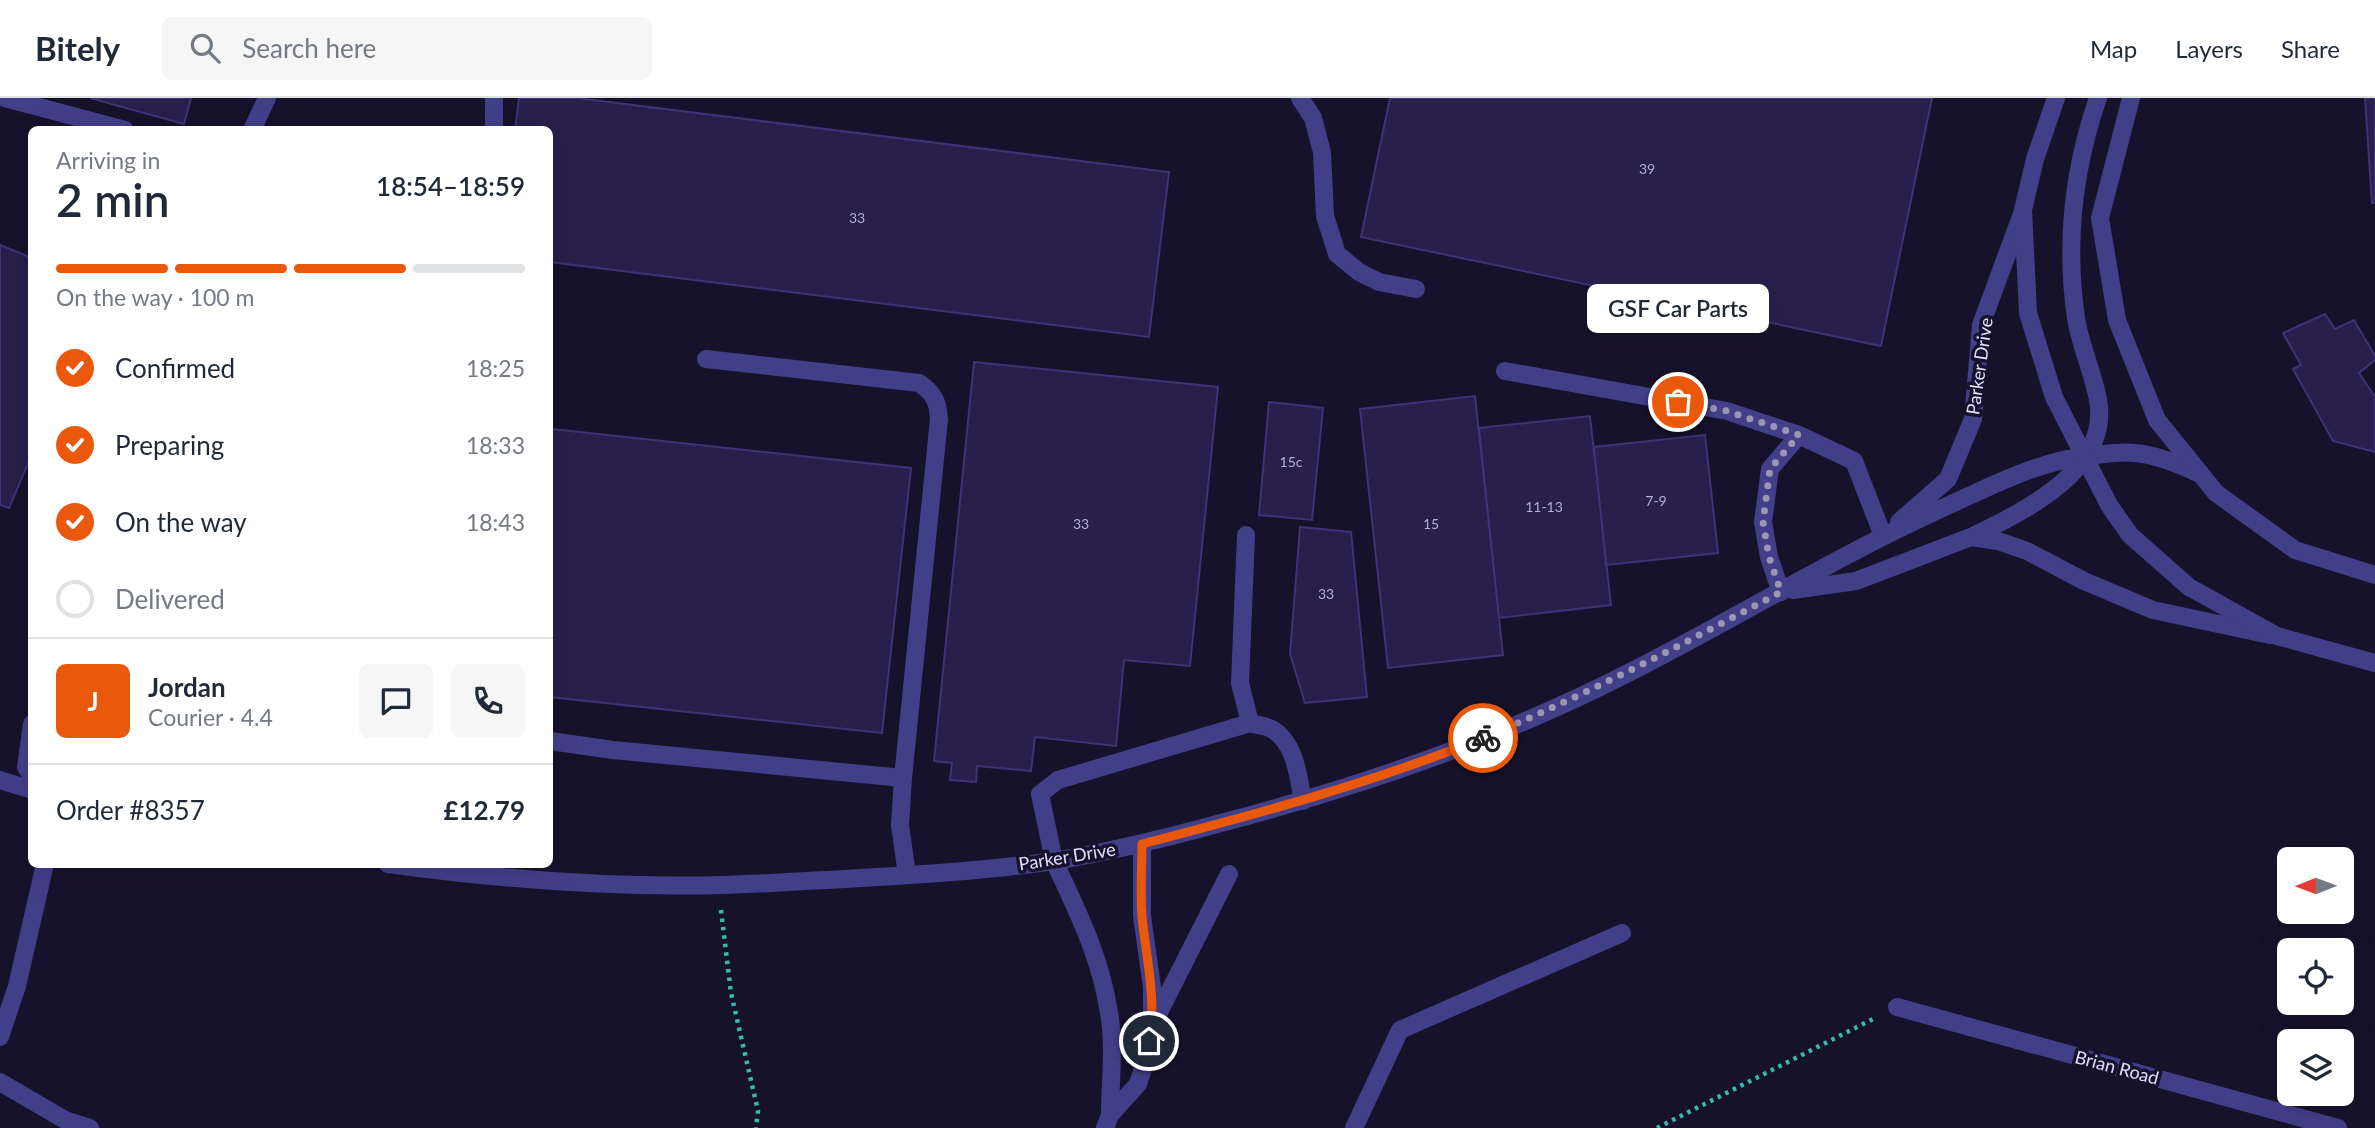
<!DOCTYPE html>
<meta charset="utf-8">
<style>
:root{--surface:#fff;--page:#f6f6f7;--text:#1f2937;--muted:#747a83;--line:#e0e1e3;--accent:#ea580c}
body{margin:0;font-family:Lato,sans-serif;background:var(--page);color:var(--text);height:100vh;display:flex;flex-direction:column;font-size:26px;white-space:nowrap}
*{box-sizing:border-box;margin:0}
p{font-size:23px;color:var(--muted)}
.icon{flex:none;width:38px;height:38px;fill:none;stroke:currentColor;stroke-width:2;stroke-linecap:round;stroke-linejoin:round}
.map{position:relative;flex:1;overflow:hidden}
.drawer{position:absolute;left:28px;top:28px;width:525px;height:742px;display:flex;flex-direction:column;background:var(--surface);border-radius:10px;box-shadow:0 7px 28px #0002}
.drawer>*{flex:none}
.needle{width:46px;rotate:269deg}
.controls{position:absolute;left:2277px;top:749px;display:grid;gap:14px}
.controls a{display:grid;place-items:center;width:77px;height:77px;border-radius:10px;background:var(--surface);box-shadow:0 7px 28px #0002;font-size:35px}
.pin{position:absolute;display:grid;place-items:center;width:60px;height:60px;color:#fff;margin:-30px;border:4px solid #fff;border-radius:50%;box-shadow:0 2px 7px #0007}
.courier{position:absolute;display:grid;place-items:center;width:70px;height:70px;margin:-35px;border:5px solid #ea580c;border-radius:50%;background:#fff;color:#222;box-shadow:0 2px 9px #0007}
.bubble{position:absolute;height:49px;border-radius:10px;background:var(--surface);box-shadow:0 7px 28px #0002;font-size:23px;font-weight:600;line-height:49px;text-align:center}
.head em{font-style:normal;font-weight:600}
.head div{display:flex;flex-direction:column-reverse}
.head{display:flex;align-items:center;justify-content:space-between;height:119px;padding:0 28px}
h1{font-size:46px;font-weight:600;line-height:52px}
.bar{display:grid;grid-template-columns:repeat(4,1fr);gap:10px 7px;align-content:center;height:84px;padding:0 28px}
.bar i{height:9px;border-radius:5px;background:var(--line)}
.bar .current{background:var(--accent)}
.bar p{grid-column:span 4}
.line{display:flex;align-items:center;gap:18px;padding:0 28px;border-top:2px solid var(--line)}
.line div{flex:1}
.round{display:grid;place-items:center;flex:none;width:74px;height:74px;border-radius:10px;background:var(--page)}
ol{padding:0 28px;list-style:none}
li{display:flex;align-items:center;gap:21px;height:77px}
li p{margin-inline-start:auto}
li .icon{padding:7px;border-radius:50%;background:var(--accent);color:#fff;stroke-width:4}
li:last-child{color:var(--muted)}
li i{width:38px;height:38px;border:4px solid var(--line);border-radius:50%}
header{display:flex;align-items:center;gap:42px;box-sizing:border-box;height:98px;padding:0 35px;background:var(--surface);border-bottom:2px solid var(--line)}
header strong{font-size:33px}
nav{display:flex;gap:38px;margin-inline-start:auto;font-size:24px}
.search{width:490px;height:63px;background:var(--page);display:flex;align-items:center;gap:18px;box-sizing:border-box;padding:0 24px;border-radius:10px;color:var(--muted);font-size:26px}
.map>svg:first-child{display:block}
.building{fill:#281f4c;stroke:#403277;stroke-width:2}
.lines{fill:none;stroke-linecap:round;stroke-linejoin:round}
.path{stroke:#35bab3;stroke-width:4.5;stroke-dasharray:3.5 5;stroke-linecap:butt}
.service{stroke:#423f89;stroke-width:18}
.minor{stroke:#423f89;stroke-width:18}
.tertiary{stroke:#423f89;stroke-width:18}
.done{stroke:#9a96b4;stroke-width:7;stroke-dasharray:0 12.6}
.route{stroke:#ea580c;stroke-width:9}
.labels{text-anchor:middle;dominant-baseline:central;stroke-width:7;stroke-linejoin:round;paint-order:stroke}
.number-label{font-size:14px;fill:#b3aed2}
.street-label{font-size:18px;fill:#e1ddfe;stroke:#17122b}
</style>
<header>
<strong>Bitely</strong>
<div class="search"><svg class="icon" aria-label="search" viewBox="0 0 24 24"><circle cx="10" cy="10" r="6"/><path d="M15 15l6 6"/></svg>Search here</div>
<nav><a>Map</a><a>Layers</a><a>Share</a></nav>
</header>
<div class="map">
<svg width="2375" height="1030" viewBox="0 0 2375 1030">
<rect width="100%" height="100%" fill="#17122b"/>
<path class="building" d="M90,0h101l-7,26z
M519,0h58l592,74 -20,165 -599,-75v-132h-35z
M1390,0h542l-51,248 -520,-109z
M2365,0h10v105h-3z
M0,147l32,13v196l-23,54 -9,-3z
M2325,216l10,15 19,-9 21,36v4l-16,13 16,24v55l-42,-11 -40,-72 8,-4 -18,-32z
M974,264l244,25 -28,279 -66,-6 -8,86 -81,-9 -4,34 -54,-5 -1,16 -26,-2 2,-17 -18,-2z
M1475,298l28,259 -115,13 -28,-259z
M1269,304l54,6 -11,112 -53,-5z
M1590,318l21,189 -112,13 -20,-190z
M552,331l359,39 -29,265 -332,-36v-244z
M1705,337l13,118 -112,12 -12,-118z
M1300,429l51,5 16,165 -62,6 -15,-49z"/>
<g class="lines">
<path class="path" d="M721,812l10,83 27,118 -2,17
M1657,1030l218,-110"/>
<path class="service" d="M5,0l120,32
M1300,0l13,20 9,34 3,64 12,38 22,18 20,10 37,7
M494,32v-32
M706,261l213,24c15,10 19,19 20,36l-36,359
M1505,273l222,40 72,24 55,26 29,75
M1246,437l-6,148 10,40
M1781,494l-12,-35 -6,-35 7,-53 29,-34
M550,643l63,9 290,28 -3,47 7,50
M1054,763l-14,-67 18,-14 192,-57c7,2 16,3 22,6 24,15 26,47 31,72
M1354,1030l46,-98 222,-97"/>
<path class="minor" d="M252,32l15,-32
M1899,424l49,-43 25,-60 8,-94 42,-114
M1971,439c51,-25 140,-66 127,-137 -5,-28 -18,-55 -22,-82 -11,-76 -3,-148 22,-220
M1793,492l63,-9 115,-44 27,4 29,10 57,30 69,29 117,25
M32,626l-6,43 6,9
M0,682l32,10
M1054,763c23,49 47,97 55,152 6,34 1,68 1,102
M388,766c110,15 222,24 333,21 41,-1 82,-4 124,-6 69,-4 140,-8 209,-18 56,-9 112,-23 167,-38 114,-30 226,-66 334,-115 130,-58 251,-137 381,-197 41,-18 80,-39 123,-50 18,-4 59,-10 76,-8 22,2 44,11 63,20
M1897,909l441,121
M1153,926l76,-150
M0,939l17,-51 28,-122
M0,984l65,38 25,8
M1105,1030l5,-13 28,-31 9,-28 5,-29v-40l-10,-71v-72"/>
<path class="tertiary" d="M2056,0l-21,61 -12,51 5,103 26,84 55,108 21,30 59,52 88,49 98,27
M2131,0l-31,120 17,102 40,100 59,73 79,57 80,25"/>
</g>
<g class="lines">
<path class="done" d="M1483,640c103,-43 200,-94 298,-146l-12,-35 -6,-35 7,-53 29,-34 -72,-24 -49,-9"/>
<path class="route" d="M1149,943c8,-42 -3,-83 -7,-125 -2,-24 0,-48 0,-72 115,-30 230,-61 341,-106"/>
</g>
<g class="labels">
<g class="number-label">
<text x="1647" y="70">39</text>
<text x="857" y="119">33</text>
<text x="1291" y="363">15c</text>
<text x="1656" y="402">7-9</text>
<text x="1544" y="408">11-13</text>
<text x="1081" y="425">33</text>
<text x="1431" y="425">15</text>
<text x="1326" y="495">33</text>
</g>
<g class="street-label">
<text transform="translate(1979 268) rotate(-82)">Parker Drive</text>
<text transform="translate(1067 758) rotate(-9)">Parker Drive</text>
<text transform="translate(2117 969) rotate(15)">Brian Road</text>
</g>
</g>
</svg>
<div class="controls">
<a><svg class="needle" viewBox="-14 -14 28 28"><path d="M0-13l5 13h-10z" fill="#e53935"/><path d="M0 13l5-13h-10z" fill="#747a83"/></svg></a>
<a><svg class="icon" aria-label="locate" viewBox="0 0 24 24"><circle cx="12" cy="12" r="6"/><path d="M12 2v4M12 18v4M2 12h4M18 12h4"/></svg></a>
<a><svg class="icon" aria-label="layers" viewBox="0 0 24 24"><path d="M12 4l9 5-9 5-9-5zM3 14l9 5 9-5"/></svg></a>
</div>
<div class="pin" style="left:1678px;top:304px;background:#ea580c"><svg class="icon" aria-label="bag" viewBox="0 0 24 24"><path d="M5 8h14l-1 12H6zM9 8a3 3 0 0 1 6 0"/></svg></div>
<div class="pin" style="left:1149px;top:943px;background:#1f2937"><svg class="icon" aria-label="home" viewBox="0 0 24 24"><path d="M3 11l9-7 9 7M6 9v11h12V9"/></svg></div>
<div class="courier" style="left:1483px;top:640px"><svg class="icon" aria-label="bike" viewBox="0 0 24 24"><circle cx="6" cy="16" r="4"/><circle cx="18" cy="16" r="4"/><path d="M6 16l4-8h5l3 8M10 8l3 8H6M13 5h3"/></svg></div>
<div class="bubble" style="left:1587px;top:186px;width:182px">GSF Car Parts</div>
<section class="drawer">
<div class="head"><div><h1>2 min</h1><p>Arriving in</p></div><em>18:54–18:59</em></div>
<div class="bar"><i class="current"></i><i class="current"></i><i class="current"></i><i></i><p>On the way · 100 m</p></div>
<ol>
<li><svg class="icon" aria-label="check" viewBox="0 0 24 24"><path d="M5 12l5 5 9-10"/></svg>Confirmed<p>18:25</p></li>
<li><svg class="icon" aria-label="check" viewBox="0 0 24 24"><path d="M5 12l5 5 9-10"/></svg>Preparing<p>18:33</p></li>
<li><svg class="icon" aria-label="check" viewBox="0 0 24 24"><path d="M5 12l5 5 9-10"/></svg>On the way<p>18:43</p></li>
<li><i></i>Delivered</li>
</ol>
<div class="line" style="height:126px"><b class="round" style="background:var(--accent);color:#fff">J</b><div><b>Jordan</b><p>Courier · 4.4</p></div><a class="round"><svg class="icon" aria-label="chat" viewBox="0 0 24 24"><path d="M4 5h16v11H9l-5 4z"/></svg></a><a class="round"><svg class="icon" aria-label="phone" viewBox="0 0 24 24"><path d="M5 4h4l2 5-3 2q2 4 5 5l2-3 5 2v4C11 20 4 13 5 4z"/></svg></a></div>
<div class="line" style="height:91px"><div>Order #8357</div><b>£12.79</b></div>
</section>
</div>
